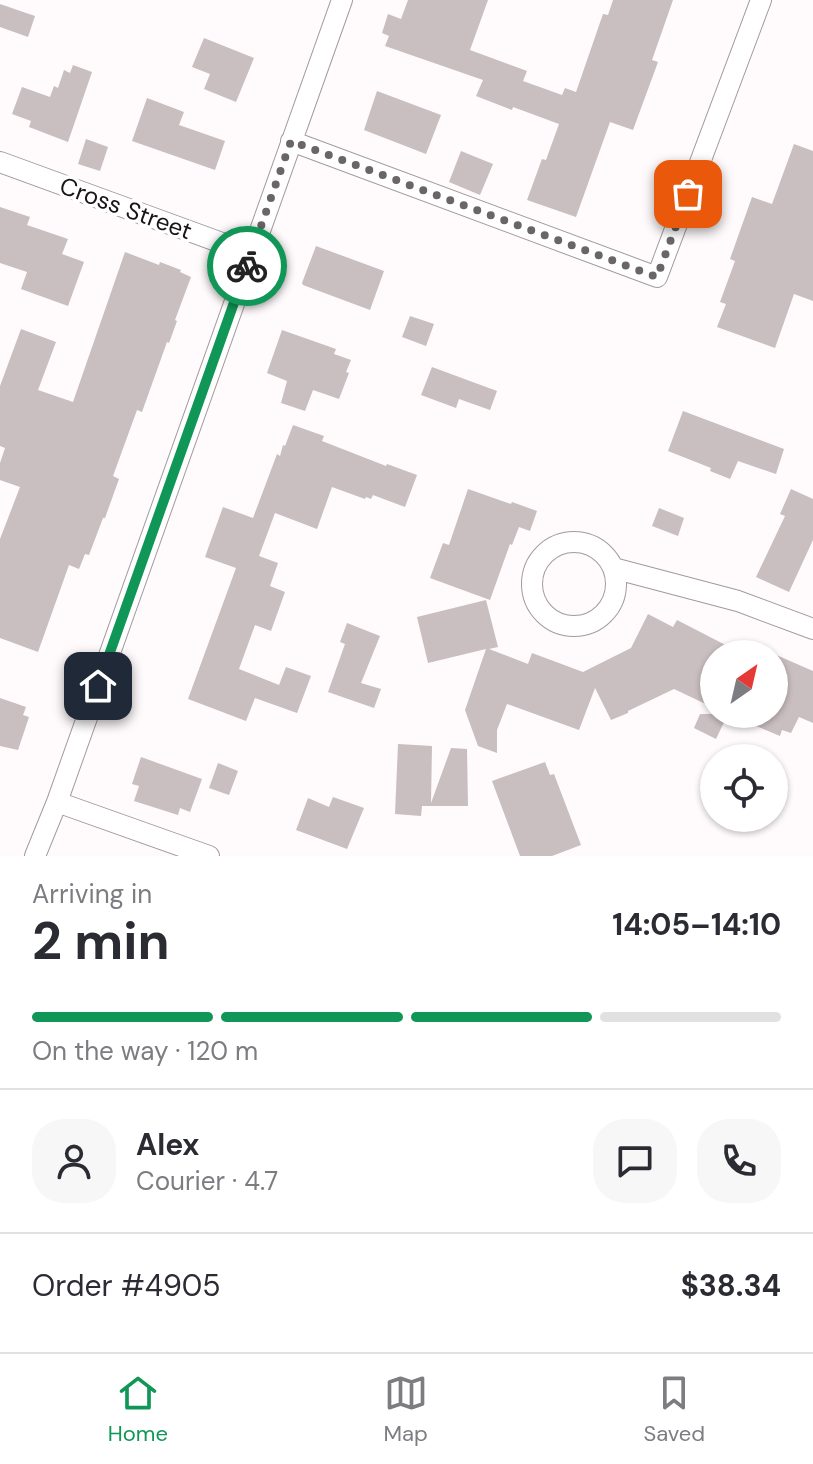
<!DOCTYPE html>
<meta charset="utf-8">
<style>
:root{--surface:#fff;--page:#f7f7f7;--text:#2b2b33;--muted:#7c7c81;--line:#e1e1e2;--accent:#109757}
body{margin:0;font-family:"DM Sans",sans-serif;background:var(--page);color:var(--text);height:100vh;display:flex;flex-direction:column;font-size:30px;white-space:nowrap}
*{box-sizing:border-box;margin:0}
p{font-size:26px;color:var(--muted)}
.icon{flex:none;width:44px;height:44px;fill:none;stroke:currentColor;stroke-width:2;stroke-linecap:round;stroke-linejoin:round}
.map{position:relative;height:856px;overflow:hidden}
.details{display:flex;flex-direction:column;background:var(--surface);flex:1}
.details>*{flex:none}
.needle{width:52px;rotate:34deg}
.fabs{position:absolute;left:700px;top:640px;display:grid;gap:16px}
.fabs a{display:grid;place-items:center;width:88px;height:88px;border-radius:50%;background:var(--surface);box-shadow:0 2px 6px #0004;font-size:40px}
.pin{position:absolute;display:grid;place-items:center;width:68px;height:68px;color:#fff;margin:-34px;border-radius:16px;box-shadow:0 4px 12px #0006}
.courier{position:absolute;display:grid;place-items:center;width:80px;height:80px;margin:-40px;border:6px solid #109757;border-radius:50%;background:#fff;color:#222;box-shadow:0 2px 10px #0007}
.head em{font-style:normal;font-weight:700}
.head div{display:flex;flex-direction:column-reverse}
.head{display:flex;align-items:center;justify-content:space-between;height:136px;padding:0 32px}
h1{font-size:52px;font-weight:700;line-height:60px}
.bar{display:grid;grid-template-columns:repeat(4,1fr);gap:12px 8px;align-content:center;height:96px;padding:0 32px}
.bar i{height:10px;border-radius:6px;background:var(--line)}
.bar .current{background:var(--accent)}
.bar p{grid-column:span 4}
.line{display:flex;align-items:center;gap:20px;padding:0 32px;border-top:2px solid var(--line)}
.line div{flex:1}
.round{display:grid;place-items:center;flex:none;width:84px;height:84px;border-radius:32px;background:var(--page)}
.tabs{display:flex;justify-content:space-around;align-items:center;height:112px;border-top:2px solid var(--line);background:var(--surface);font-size:22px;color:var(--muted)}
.tabs a{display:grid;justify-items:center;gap:4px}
.tabs .current{color:var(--accent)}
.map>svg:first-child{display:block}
.building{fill:#c9bec0}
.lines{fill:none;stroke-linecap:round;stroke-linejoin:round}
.minor-casing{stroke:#a49a9c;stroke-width:22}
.minor{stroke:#fff;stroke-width:20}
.done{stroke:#6a6566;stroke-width:8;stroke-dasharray:0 14.4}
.route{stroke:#109757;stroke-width:10}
.labels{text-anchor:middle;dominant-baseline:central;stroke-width:7;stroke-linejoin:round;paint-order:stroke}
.street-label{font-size:24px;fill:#191516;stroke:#fff}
</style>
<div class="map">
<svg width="813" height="856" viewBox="0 0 813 856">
<rect width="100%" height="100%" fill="#fffafb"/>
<path class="building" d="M408,0h80l-18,50 57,21 -4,10 39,14 3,-7 11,4 27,-78 5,1 5,-15h60l-21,60 6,2 -25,68 -23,-8 -34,95 -49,-17 15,-41 4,1 13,-36 -46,-17 -1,3 -36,-14 7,-16 -98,-34 4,-10 -7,-3 6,-19 13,5z
M0,4l35,12 -7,21 -28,-10z
M204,38l50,20 -18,44 -32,-13 6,-15 -18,-7z
M73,65l19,7 -24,70 -39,-15 2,-6 -19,-7 10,-27 28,10 4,-11 4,2 6,-18 6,3z
M377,91l64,24 -15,39 -62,-24z
M147,98l37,14 -5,13 46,16 -10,29 -83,-29z
M86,139l22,8 -8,24 -22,-7z
M794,144l19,7v150l-19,-7 -19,54 -58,-21 9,-23 -6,-2 15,-41 -5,-2 22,-62 20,7z
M461,151l32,13 -13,31 -31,-13z
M0,207l30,10 -3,8 41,14 -6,15 22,8 -16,44 -47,-17 6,-17 -27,-9z
M316,246l68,25 -14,39 -67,-25 -1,-2z
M125,252l34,13 1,-3 21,8 -1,2 11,5 -16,43 2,1 -8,22 -2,-1 -25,70 -5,-2 -24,66 6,3 -14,39h-2l-14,37 -4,-1 -6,15 -10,-4 -31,87 -38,-14v-99l20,-52 -20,-7v-17l5,-15 -5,-2v-60l21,-57 35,13 -18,48 35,12z
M410,316l24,8 -8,22 -24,-9z
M282,330l54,19 -2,5 17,6 -5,12 3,1 -10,26 -26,-9 -8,21 -24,-8 6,-22 -20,-8z
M432,367l65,24 -7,19 -31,-11 -3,9 -35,-13z
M683,411l101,38 -8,25 -38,-13 -8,18 -20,-8 1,-3 -43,-17z
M293,425l31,11 -2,5 64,25 1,-2 30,11 -12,32 -32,-12 -2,4 -5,-2 -1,2 -33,-12 -15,42 -42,-16 -16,43 19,7 -8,23 15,6 -14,39 -16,-6 -16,44 40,16 7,-18 25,9 -14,37 -42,-15 -9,23 -58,-22 48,-131 -31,-11 18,-50 30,11 24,-64 3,2 3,-11 2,1z
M468,489l43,15 1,-2 25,9 -7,20 -11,-4 -7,18 -2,-1 -20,56 -60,-22 13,-35 6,2z
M791,489l22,10v41l-24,52 -33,-15 29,-61 -5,-2z
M659,508l25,10 -6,18 -26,-10z
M486,600l12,47 -9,2 39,15 4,-11 51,19 48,-24 17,-34 25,13 4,-7 66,34h-29v54l-40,-19 -46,22v2l-17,7 -16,-32 -16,42 -72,-26 -10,26v23l-19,-7 -13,-36 21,-61 -58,14 -11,-46z
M347,623l33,13 -19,47 20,6 -7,19 -46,-16 17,-48 -5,-2z
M774,654l39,17v52l-14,-6 -8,16 -9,-3 -2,6 -52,-22h46z
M0,698l26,9 -3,8 6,2 -11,33 -18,-4z
M700,714h28l-12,25 -22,-11z
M398,744l34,2 -1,57 20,-55 16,1 1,57h-46l-1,10 -26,-2z
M141,757l61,22 -12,33 -10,-4 -2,7 -44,-14 5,-15 -7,-2z
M545,762l5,13 4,-1 27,71 -29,11h-32l-28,-75z
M218,763l20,8 -9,24 -20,-7z
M333,797l31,11 -17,41 -51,-19 12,-32 21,9z"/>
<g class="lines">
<g class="minor-casing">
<path id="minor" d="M291,141l366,136 104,-277
M0,162l252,92
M532 584a42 42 0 1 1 84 0a42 42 0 1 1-84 0Z
M613,568l125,33 75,28
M57,802l152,54
M35,856l22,-54 285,-802"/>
</g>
<use href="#minor" class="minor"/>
</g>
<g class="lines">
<path class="done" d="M247,266l44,-125 366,136 31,-83"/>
<path class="route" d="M98,686l149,-420"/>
</g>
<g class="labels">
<g class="street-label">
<text transform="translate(126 208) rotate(20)">Cross Street</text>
</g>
</g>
</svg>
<div class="fabs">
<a><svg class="needle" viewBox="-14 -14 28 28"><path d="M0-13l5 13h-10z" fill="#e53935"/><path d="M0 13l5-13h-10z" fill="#7c7c81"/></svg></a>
<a><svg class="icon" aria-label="locate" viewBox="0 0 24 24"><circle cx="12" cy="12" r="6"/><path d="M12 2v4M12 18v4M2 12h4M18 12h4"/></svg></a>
</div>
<div class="pin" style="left:688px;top:194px;background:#ea580c"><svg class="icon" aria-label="bag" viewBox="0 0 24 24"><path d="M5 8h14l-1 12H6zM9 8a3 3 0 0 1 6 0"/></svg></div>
<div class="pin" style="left:98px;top:686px;background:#1f2937"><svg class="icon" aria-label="home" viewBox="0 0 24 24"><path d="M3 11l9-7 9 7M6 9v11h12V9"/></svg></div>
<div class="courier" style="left:247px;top:266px"><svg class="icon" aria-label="bike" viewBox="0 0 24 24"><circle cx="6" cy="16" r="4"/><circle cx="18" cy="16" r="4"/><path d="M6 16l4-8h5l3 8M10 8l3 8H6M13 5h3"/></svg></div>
</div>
<section class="details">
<div class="head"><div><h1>2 min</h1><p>Arriving in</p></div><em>14:05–14:10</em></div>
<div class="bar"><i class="current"></i><i class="current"></i><i class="current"></i><i></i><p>On the way · 120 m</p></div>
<div class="line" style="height:144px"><a class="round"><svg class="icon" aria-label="person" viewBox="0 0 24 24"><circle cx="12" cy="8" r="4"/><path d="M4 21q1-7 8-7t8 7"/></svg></a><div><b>Alex</b><p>Courier · 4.7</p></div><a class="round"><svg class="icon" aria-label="chat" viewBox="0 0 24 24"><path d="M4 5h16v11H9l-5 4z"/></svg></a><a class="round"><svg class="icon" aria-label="phone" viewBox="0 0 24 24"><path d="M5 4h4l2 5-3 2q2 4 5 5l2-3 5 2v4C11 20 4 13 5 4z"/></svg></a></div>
<div class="line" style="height:104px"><div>Order #4905</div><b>$38.34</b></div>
</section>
<nav class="tabs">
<a class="current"><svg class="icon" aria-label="home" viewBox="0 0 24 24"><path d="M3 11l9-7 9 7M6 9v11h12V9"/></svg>Home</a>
<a><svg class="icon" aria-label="map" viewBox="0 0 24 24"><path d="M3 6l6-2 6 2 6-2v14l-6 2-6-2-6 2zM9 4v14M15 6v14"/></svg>Map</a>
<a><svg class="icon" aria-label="saved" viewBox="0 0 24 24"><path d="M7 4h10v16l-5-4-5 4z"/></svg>Saved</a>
</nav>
